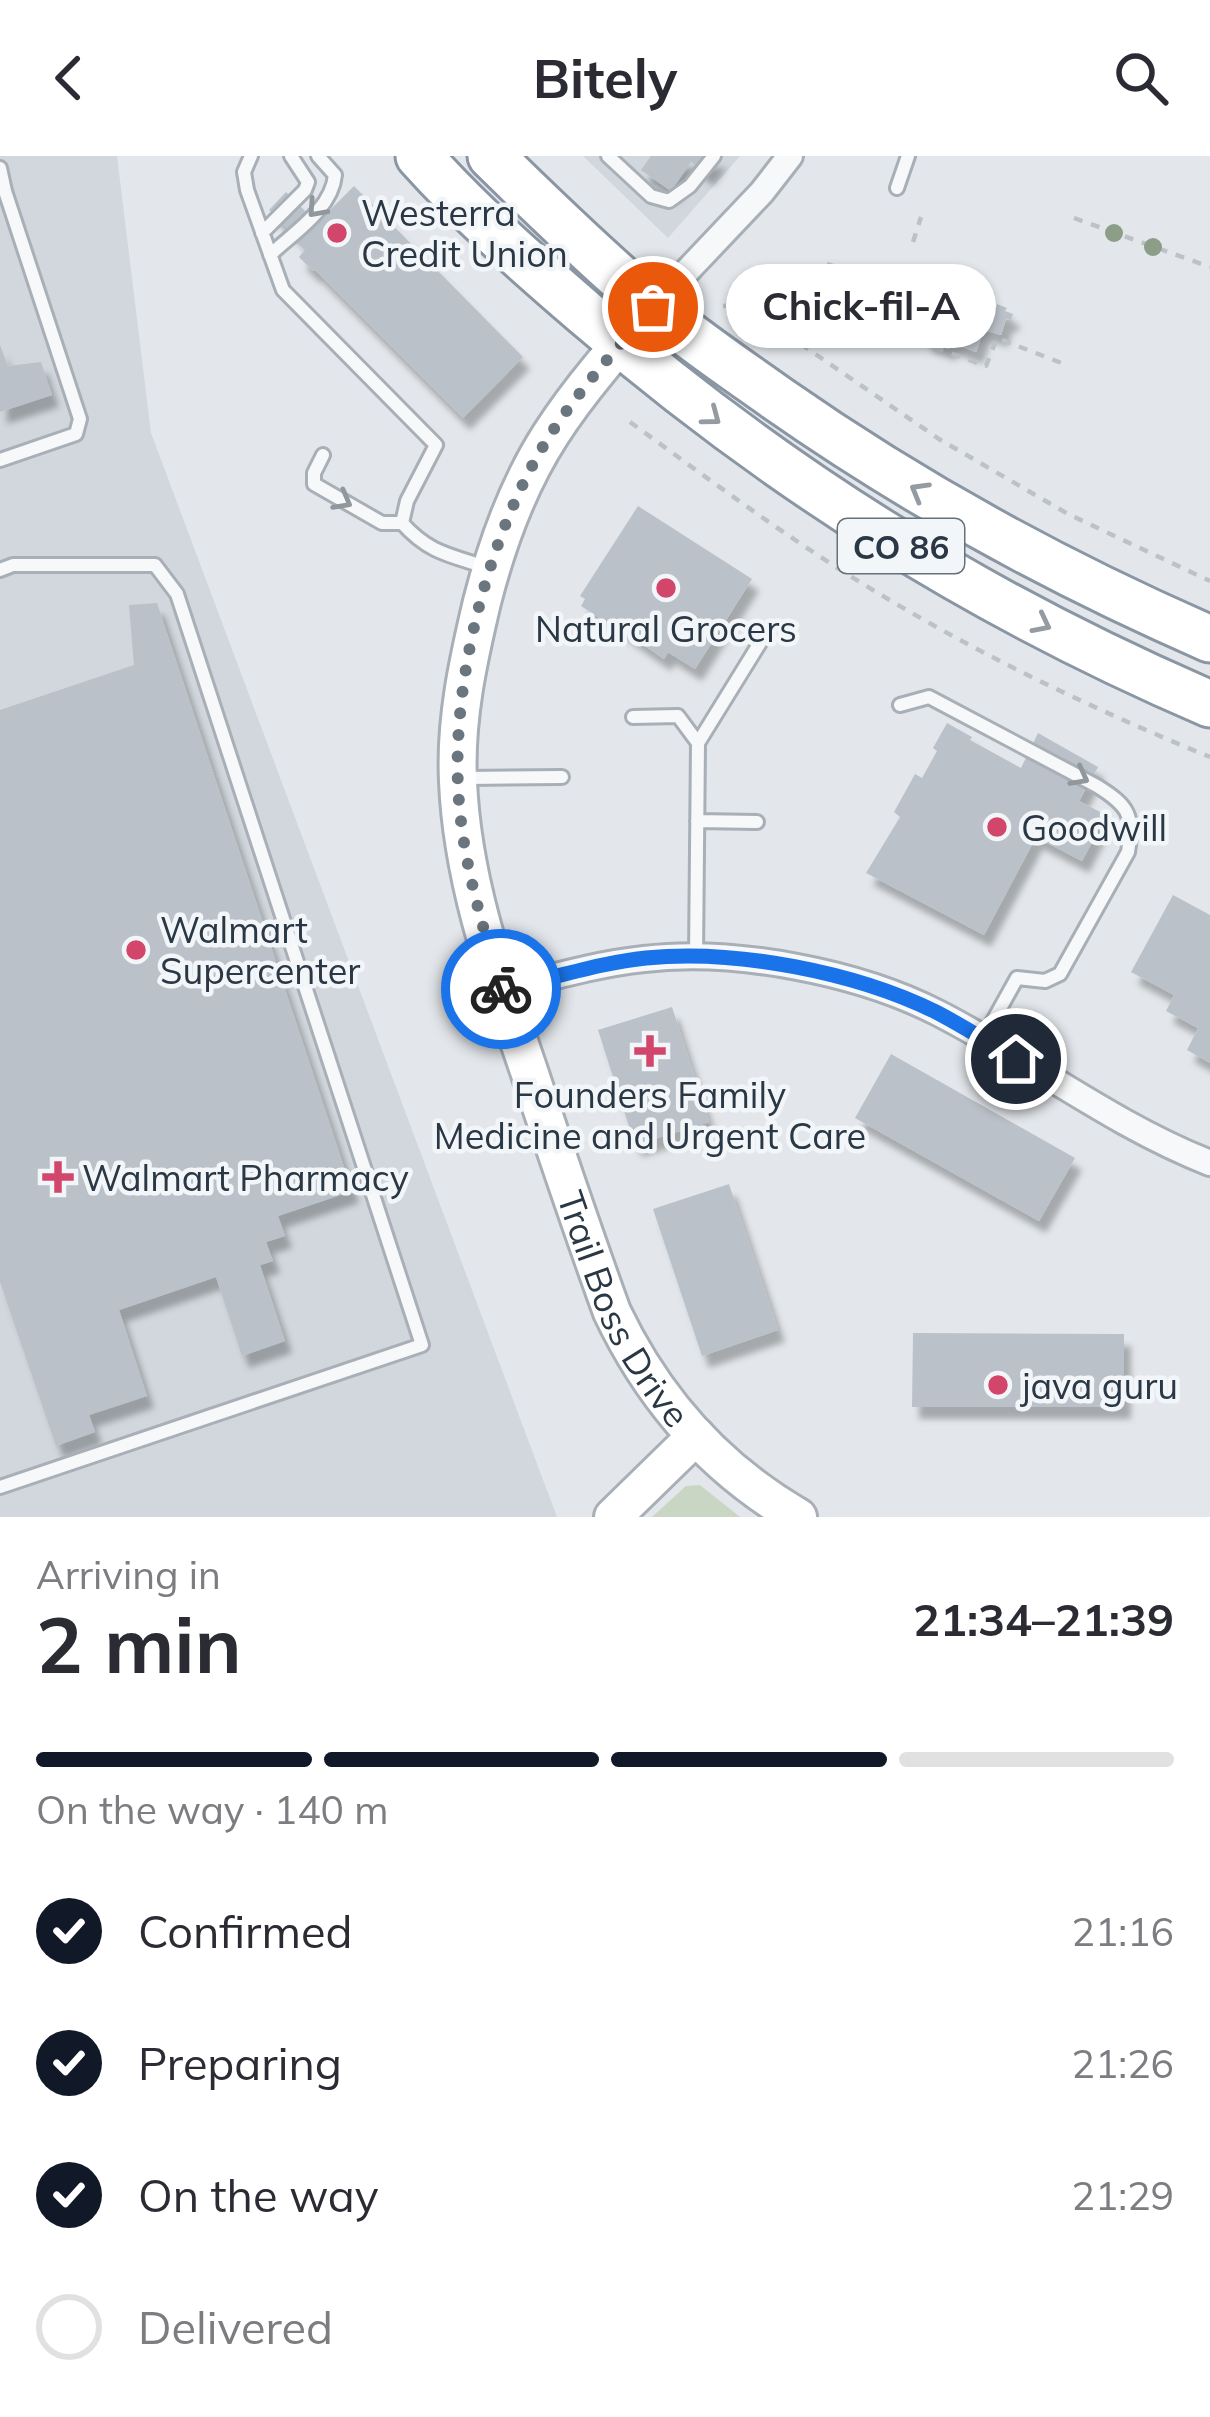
<!DOCTYPE html>
<meta charset="utf-8">
<style>
:root{--surface:#fff;--page:#f7f7f7;--text:#2b2b33;--muted:#7c7c81;--line:#e1e1e2;--accent:#111827}
body{margin:0;font-family:Mulish,sans-serif;background:var(--page);color:var(--text);height:100vh;display:flex;flex-direction:column;font-size:45px;white-space:nowrap}
*{box-sizing:border-box;margin:0}
p{font-size:39px;color:var(--muted)}
.icon{flex:none;width:66px;height:66px;fill:none;stroke:currentColor;stroke-width:2;stroke-linecap:round;stroke-linejoin:round}
.map{position:relative;height:1361px;overflow:hidden}
.side{display:flex;flex-direction:column;background:var(--surface);flex:1}
.side>*{flex:none}
.pin{position:absolute;display:grid;place-items:center;width:102px;height:102px;color:#fff;margin:-51px;border:6px solid #fff;border-radius:50%;box-shadow:0 3px 12px #0007}
.courier{position:absolute;display:grid;place-items:center;width:120px;height:120px;margin:-60px;border:9px solid #1a73e8;border-radius:50%;background:#fff;color:#222;box-shadow:0 3px 15px #0007}
.bubble{position:absolute;height:84px;border-radius:42px;background:var(--surface);box-shadow:0 3px 9px #0004;font-size:39px;font-weight:700;line-height:84px;text-align:center}
.headline em{font-style:normal;font-weight:700}
.headline div{display:flex;flex-direction:column-reverse}
.headline{display:flex;align-items:center;justify-content:space-between;height:204px;padding:0 36px}
h1{font-size:78px;font-weight:700;line-height:90px}
.bar{display:grid;grid-template-columns:repeat(4,1fr);gap:18px 12px;align-content:center;height:144px;padding:0 36px}
.bar i{height:15px;border-radius:9px;background:var(--line)}
.bar .active{background:var(--accent)}
.bar p{grid-column:span 4}
ol{padding:0 36px;list-style:none}
li{display:flex;align-items:center;gap:36px;height:132px}
li p{margin-inline-start:auto}
li .icon{padding:12px;border-radius:50%;background:var(--accent);color:#fff;stroke-width:4}
li:last-child{color:var(--muted)}
li i{width:66px;height:66px;border:6px solid var(--line);border-radius:50%}
header{display:flex;justify-content:space-between;align-items:center;height:156px;padding:0 36px;background:var(--surface);font-size:54px;font-weight:700}
.map>svg:first-child{display:block}
.built{fill:#d1d7dd}
.green{fill:#cad6c4}
.building{fill:#bac1c9;filter:url(#shadow)}
.lines{fill:none;stroke-linecap:round;stroke-linejoin:round}
.lane-casing{stroke:#a8afb6;stroke-width:18}
.street-casing{stroke:#a8afb6;stroke-width:30}
.secondary-casing{stroke:#a8afb6;stroke-width:42}
.highway-casing{stroke:#8a96a3;stroke-width:51}
.path{stroke:#bdc2c6;stroke-width:4.5;stroke-dasharray:9 9;stroke-linecap:butt}
.lane{stroke:#f6f8f9;stroke-width:12}
.street{stroke:#f6f8f9;stroke-width:24}
.secondary{stroke:#fff;stroke-width:36}
.highway{stroke:#fff;stroke-width:45}
.tree{fill:#8c9d88}
.oneway{stroke:#90989e}
.oneway2{stroke:#949ba2}
.done{stroke:#6b757e;stroke-width:12;stroke-dasharray:0 21.6}
.route{stroke:#1a73e8;stroke-width:15}
.poi-dot{fill:#d2466b;stroke:#f3f6f9;stroke-width:4.5}
.labels{text-anchor:middle;dominant-baseline:central;stroke-width:9;stroke-linejoin:round;paint-order:stroke}
.shield{fill:#f3f6f9;stroke:#66707a;stroke-width:3}
.shield-label{font-size:33px;font-weight:bold;fill:#2a3744}
.poi-label{font-size:36px;fill:#2a3744;stroke:#f3f6f9;text-anchor:start}
.street-label{font-size:36px;fill:#2a3744;stroke:#f3f6f9}
</style>
<header><svg class="icon" aria-label="back" viewBox="0 0 24 24"><path d="M15 5l-7 7 7 7"/></svg>Bitely<svg class="icon" aria-label="search" viewBox="0 0 24 24"><circle cx="10" cy="10" r="6"/><path d="M15 15l6 6"/></svg></header>
<div class="map">
<svg width="1210" height="1361" viewBox="0 0 1210 1361">
<defs>
<filter id="shadow"><feDropShadow dx="7" dy="12" stdDeviation="3" flood-color="#0004"/></filter>
</defs>
<rect width="100%" height="100%" fill="#e3e7eb"/>
<path class="built" d="M0,0h117l34,277 406,1084h-557z
M583,0h157l-72,82z"/>
<path class="green" d="M700,1329l40,32h-88l34,-31z"/>
<path class="building" d="M651,0h69l-13,18 -16,-12 -20,29 -30,-21z
M354,30l169,171 -60,61 -148,-148 -2,1 -14,-14 6,-7 -8,-7 3,-3 -31,-30 17,-18 31,31z
M917,122l24,8 1,-3 23,8 -2,4 33,13 1,-4 10,4 -2,3 8,3 -2,6 -5,-1 -5,16 -17,-5 -8,22 -25,-9 -2,6 -25,-9 3,-5 -38,-14 6,-16 3,1 2,-5 7,3z
M0,189l8,21 33,-4 11,33 -52,17z
M638,350l114,73 -57,90 -27,-17 -4,7 -56,-39 -1,3 -26,-17 4,-7 -5,-3z
M157,447l195,588 -74,25 7,20 -19,6 7,19 -13,4 25,76 -43,15 -26,-79 -97,33 28,86 -58,19 6,17 -39,14 -56,-164v-572l134,-45 -5,-60z
M947,567l25,14 -2,3 51,28 17,-35 60,34 -19,34 27,14 -24,46 -46,-24 -52,98 -118,-62 34,-56 -6,-5 21,-38 7,4 15,-27 -4,-3z
M1173,739l37,20v148l-23,-13 11,-22 -32,-17 8,-16 -43,-23z
M672,851l37,115 -74,23 -37,-115z
M891,898l184,104 -36,63 -184,-103z
M729,1028l49,146 -76,26 -49,-147z
M913,1177l211,1v73h-212z"/>
<g class="lines">
<g class="lane-casing">
<path id="lane" d="M251,0l-7,16 3,18 36,100 153,155 -29,56 -5,22
M608,0l43,40 18,5 21,-15 24,-30
M0,12l5,23 75,228 -4,15 -76,26
M897,32l11,-32
M262,77l43,-43 3,-8 -17,-26
M270,99c23,-22 62,-46 65,-80l-17,-19
M323,299l-9,18v11l68,39h20c27,30 47,32 84,44
M0,414l13,-5h142l22,29 245,751 -422,142
M900,549l29,-8 168,89c32,20 37,29 31,66l-68,122 -15,7 -28,-3 -34,61
M633,561l45,-1 20,27 -2,214
M698,587l68,-110
M465,622l97,-1
M697,665l60,1"/>
</g>
<g class="street-casing">
<path id="street" d="M653,151l109,-115 28,-36
M501,834c48,-12 95,-26 143,-31 90,-11 214,13 294,54 92,47 175,112 272,150"/>
</g>
<g class="secondary-casing">
<g id="secondary">
<path id="s1" d="M653,151c-36,40 -73,82 -102,127 -33,51 -54,109 -69,168 -14,59 -27,118 -24,179 4,101 39,196 71,290 27,81 54,161 83,241 41,86 103,157 186,205"/>
<path d="M613,1361l83,-81"/>
</g>
</g>
<g class="highway-casing">
<path id="highway" d="M419,0c51,57 108,107 166,157 190,164 394,292 625,391
M491,0c52,51 106,103 161,150 40,34 84,63 126,93 136,95 280,174 432,240"/>
</g>
<path class="path" d="M1074,62l136,49
M913,86l8,-25
M827,108l69,24 6,-16
M881,128l-8,28 3,5 7,3 -2,8 105,38 11,-28 67,26
M723,150l21,-1 195,134 129,75 142,67
M630,266c84,61 168,124 258,177 102,61 212,113 322,158"/>
<use href="#lane" class="lane"/>
<use href="#street" class="street"/>
<use href="#secondary" class="secondary"/>
<use href="#highway" class="highway"/>
</g>
<g class="tree">
<circle cx="1114" cy="77" r="9"/>
<circle cx="1153" cy="91" r="9"/>
</g>
<defs><path id="oneway-chevron" d="M-2-3.5L2.5 0L-2 3.5" fill="none" stroke-width="1.6" stroke-linecap="round" stroke-linejoin="round" transform="scale(3)"/></defs>
<g class="oneway">
<use href="#oneway-chevron" transform="translate(316 53) rotate(132)"/>
<use href="#oneway-chevron" transform="translate(343 345) rotate(29)"/>
<use href="#oneway-chevron" transform="translate(1080 621) rotate(28)"/>
</g>
<g class="oneway2">
<use href="#oneway-chevron" transform="translate(712 261) rotate(37)"/>
<use href="#oneway-chevron" transform="translate(919 335) rotate(-150)"/>
<use href="#oneway-chevron" transform="translate(1042 468) rotate(27)"/>
</g>
<g class="lines">
<path class="done" d="M501,833c-17,-59 -35,-116 -41,-177 -13,-117 27,-278 90,-377 30,-46 67,-87 103,-128"/>
<path class="route" d="M501,833c48,-9 96,-26 145,-31 90,-9 209,14 290,54 27,14 54,31 80,47"/>
</g>
<g class="poi-dot">
<circle cx="337" cy="77" r="12"/>
<circle cx="666" cy="432" r="12"/>
<circle cx="997" cy="671" r="12"/>
<circle cx="136" cy="794" r="12"/>
<path d="M644 877h12v12h12v12h-12v12h-12v-12h-12v-12h12z"/>
<path d="M52 1003h12v12h12v12h-12v12h-12v-12h-12v-12h12z"/>
<circle cx="998" cy="1229" r="12"/>
</g>
<g class="labels">
<rect class="shield" x="838" y="363" width="126" height="54" rx="9"/>
<g class="shield-label">
<text x="901" y="390">CO 86</text>
</g>
<g class="poi-label">
<text x="361" y="56">Westerra<tspan x="361" dy="41">Credit Union</tspan></text>
<text x="666" y="472" text-anchor="middle">Natural Grocers</text>
<text x="1021" y="671">Goodwill</text>
<text x="160" y="773">Walmart<tspan x="160" dy="41">Supercenter</tspan></text>
<text x="650" y="938" text-anchor="middle">Founders Family<tspan x="650" dy="41">Medicine and Urgent Care</tspan></text>
<text x="82" y="1021">Walmart Pharmacy</text>
<text x="1022" y="1229">java guru</text>
</g>
<g class="street-label">
<text stroke="none"><textPath href="#s1" startOffset="1083">Trail Boss Drive</textPath></text>
</g>
</g>
</svg>
<div class="pin" style="left:653px;top:151px;background:#ea580c"><svg class="icon" aria-label="bag" viewBox="0 0 24 24"><path d="M5 8h14l-1 12H6zM9 8a3 3 0 0 1 6 0"/></svg></div>
<div class="pin" style="left:1016px;top:903px;background:#1f2937"><svg class="icon" aria-label="home" viewBox="0 0 24 24"><path d="M3 11l9-7 9 7M6 9v11h12V9"/></svg></div>
<div class="courier" style="left:501px;top:833px"><svg class="icon" aria-label="bike" viewBox="0 0 24 24"><circle cx="6" cy="16" r="4"/><circle cx="18" cy="16" r="4"/><path d="M6 16l4-8h5l3 8M10 8l3 8H6M13 5h3"/></svg></div>
<div class="bubble" style="left:726px;top:108px;width:270px">Chick-fil-A</div>
</div>
<section class="side">
<div class="headline"><div><h1>2 min</h1><p>Arriving in</p></div><em>21:34–21:39</em></div>
<div class="bar"><i class="active"></i><i class="active"></i><i class="active"></i><i></i><p>On the way · 140 m</p></div>
<ol>
<li><svg class="icon" aria-label="check" viewBox="0 0 24 24"><path d="M5 12l5 5 9-10"/></svg>Confirmed<p>21:16</p></li>
<li><svg class="icon" aria-label="check" viewBox="0 0 24 24"><path d="M5 12l5 5 9-10"/></svg>Preparing<p>21:26</p></li>
<li><svg class="icon" aria-label="check" viewBox="0 0 24 24"><path d="M5 12l5 5 9-10"/></svg>On the way<p>21:29</p></li>
<li><i></i>Delivered</li>
</ol>
</section>
